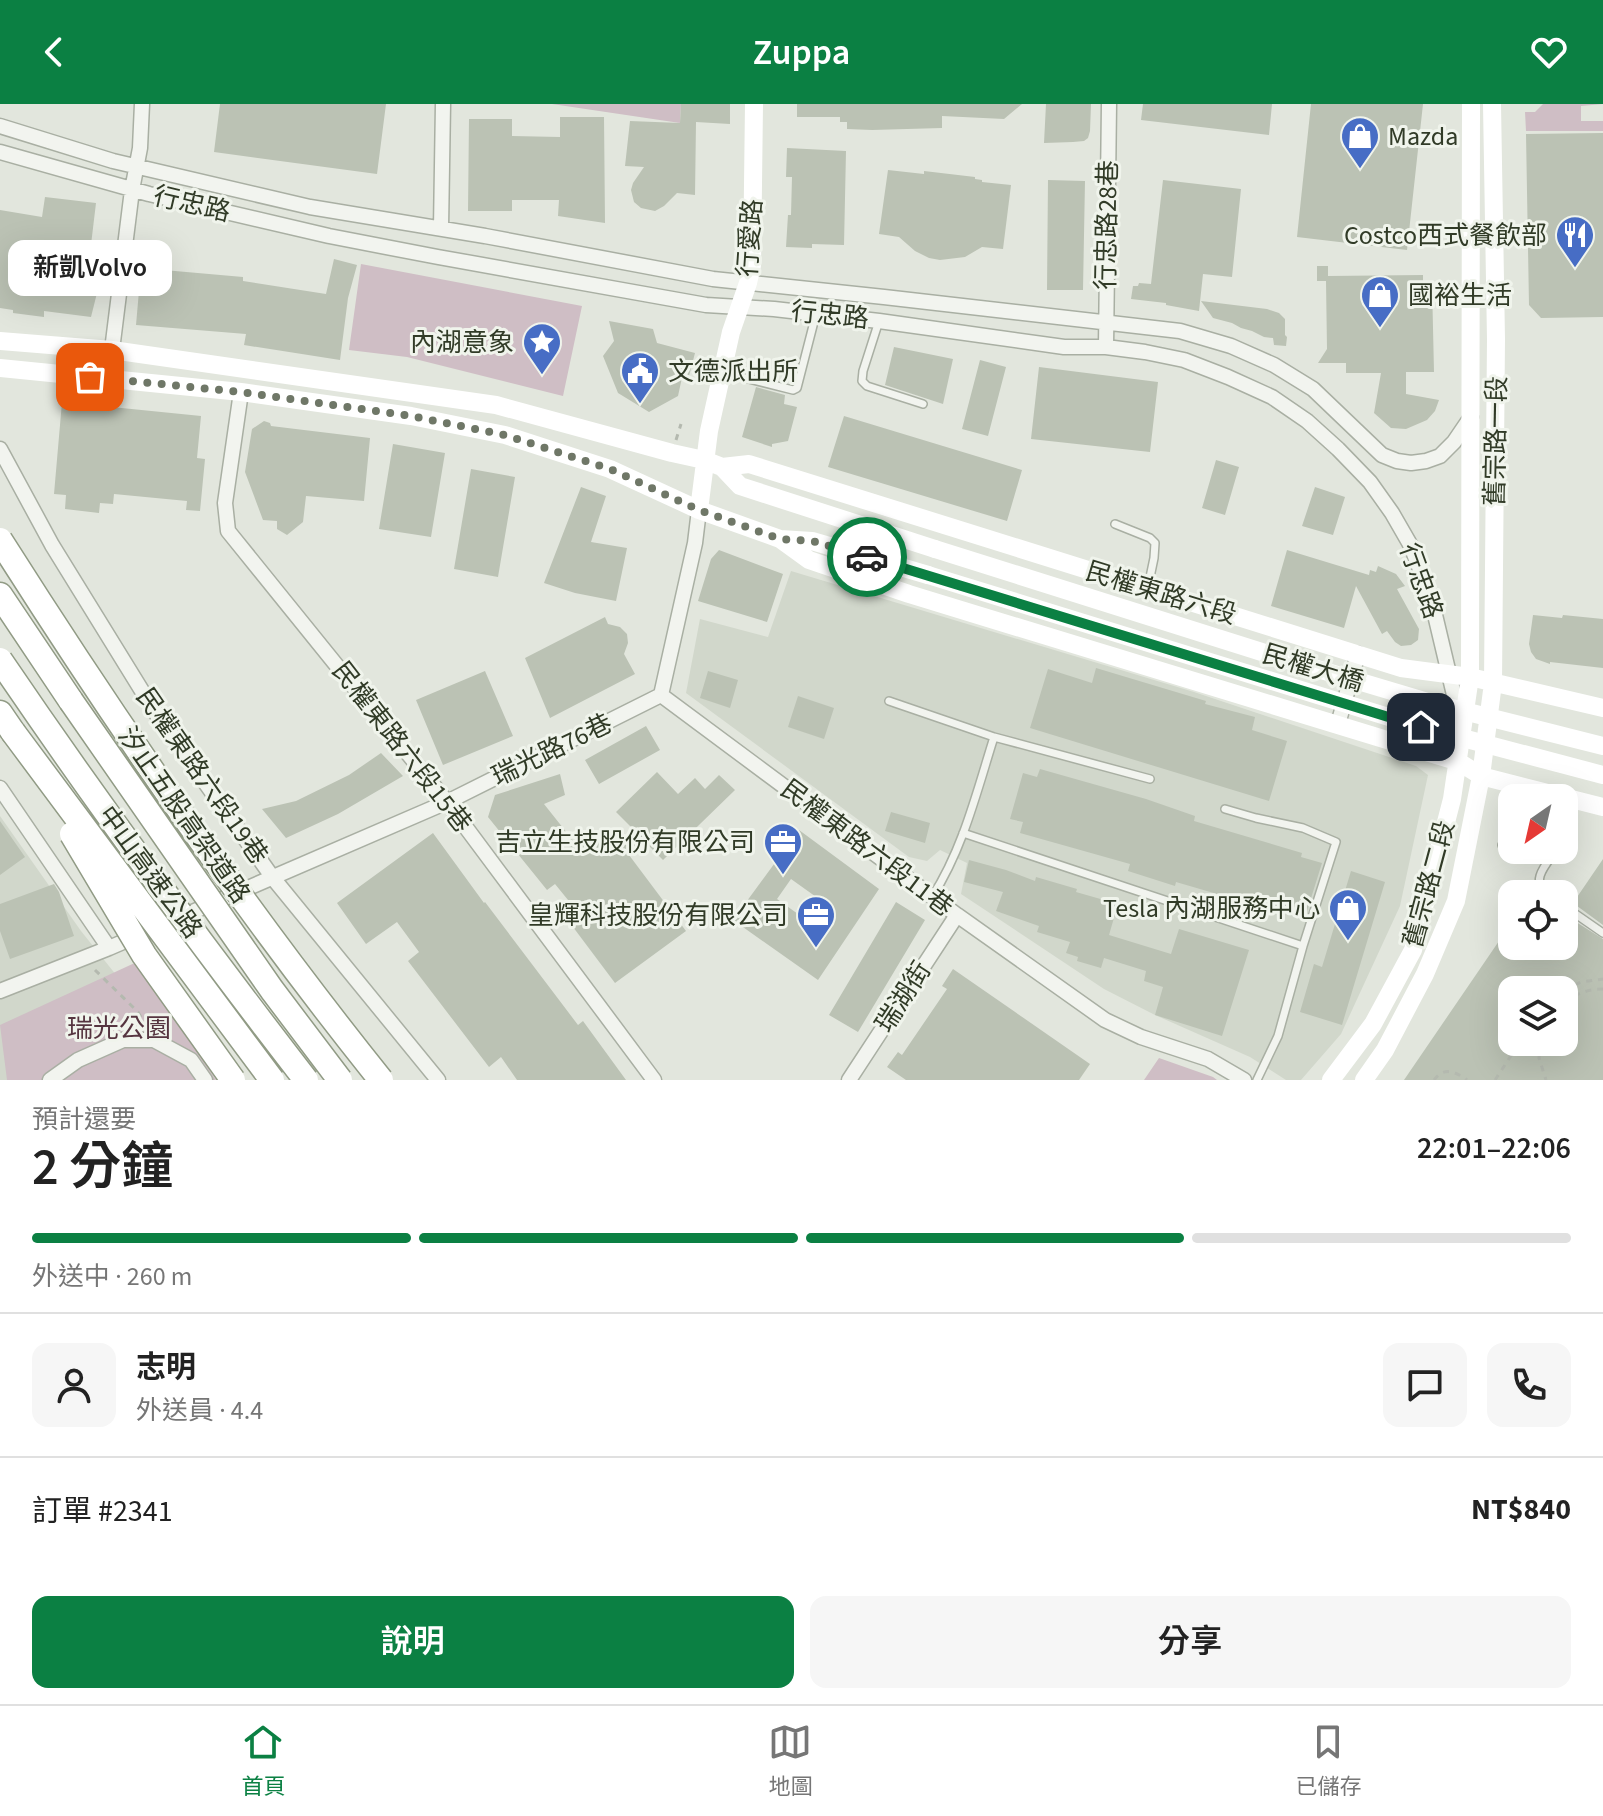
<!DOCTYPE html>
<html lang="zh-TW">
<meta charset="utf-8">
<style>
:root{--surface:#fff;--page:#f6f6f6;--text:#222;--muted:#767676;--line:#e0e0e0;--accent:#0b8043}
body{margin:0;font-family:"Source Sans 3","Noto Sans TC",sans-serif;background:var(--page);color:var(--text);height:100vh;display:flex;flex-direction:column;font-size:30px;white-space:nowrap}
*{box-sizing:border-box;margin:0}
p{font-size:26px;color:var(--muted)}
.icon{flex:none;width:44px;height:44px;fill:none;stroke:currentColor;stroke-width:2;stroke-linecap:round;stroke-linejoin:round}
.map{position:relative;height:976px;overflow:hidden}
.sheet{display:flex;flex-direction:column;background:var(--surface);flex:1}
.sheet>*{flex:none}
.needle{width:52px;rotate:214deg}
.controls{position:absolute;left:1498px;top:680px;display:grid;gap:16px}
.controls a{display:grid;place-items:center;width:80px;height:80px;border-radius:16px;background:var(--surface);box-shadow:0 8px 32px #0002;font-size:40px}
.pin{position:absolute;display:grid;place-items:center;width:68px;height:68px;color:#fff;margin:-34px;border-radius:16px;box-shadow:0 4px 12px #0006}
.courier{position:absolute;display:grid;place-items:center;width:80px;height:80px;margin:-40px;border:6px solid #0b8043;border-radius:50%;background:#fff;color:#222;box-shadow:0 2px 10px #0007}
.bubble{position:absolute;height:56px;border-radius:16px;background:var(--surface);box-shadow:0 8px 32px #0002;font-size:26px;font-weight:600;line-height:56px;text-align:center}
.overview em{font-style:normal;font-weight:600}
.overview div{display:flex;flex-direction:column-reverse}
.overview{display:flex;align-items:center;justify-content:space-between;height:136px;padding:0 32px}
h1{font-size:52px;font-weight:600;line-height:60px}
.bar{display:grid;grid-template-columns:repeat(4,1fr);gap:12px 8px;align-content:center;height:96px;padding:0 32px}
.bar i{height:10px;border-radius:6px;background:var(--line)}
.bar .active{background:var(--accent)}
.bar p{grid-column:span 4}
.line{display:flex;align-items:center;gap:20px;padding:0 32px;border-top:2px solid var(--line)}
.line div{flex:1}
.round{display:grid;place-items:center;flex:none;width:84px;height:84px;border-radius:16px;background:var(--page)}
.button{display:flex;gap:16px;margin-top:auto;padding:16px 32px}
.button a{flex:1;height:92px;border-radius:16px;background:var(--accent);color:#fff;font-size:32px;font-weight:600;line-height:92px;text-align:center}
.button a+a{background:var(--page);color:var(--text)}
header{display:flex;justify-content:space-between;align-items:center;height:104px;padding:0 32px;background:var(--accent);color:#fff;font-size:36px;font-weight:600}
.tabs{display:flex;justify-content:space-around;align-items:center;height:112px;border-top:2px solid var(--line);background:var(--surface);font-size:22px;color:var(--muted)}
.tabs a{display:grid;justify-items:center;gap:4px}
.tabs .active{color:var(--accent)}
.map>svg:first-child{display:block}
.built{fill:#d1d7cb}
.green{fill:#cfbec5}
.building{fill:#bbc2b4;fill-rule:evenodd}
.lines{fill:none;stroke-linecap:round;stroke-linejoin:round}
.lane-casing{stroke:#a9afa3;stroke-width:10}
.street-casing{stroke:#a9afa3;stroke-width:17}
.highway-casing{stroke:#919b85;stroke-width:27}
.path{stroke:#b4b9af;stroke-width:3;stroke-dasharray:6 6;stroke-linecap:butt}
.lane{stroke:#f2f4ef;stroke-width:7}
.street{stroke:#f2f4ef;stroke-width:14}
.secondary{stroke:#fff;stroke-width:18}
.highway{stroke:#fff;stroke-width:24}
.highway-bridge-casing{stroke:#919b85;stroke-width:27;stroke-linecap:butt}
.secondary-bridge{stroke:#fff;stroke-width:18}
.highway-bridge{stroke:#fff;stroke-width:24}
.done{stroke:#6f7767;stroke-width:8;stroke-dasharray:0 14.4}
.route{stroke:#0b8043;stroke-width:10}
.labels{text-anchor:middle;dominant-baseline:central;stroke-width:6;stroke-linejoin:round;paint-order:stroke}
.poi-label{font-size:26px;fill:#313b27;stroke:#f0f4ec;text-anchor:end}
.street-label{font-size:26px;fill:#313b27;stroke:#f0f4ec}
.park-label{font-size:26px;fill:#563540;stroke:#f0f4ec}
</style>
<header><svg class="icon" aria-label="back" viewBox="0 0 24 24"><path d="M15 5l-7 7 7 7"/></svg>Zuppa<svg class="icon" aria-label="heart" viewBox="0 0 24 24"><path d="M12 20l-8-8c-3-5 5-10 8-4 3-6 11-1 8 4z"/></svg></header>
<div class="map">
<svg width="1603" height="976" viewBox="0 0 1603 976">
<rect width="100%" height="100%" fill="#e2e6dd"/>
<path class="built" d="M791,467l403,121 222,74 12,9 -28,131 -59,128 -40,46h-15l-36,-23 -95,-42 -51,-26 -143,-95 6,-31 -27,-13 -13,11 -18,-4 -223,-164 14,-74 68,18z
M0,712l81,115 119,149h-200z"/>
<path class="green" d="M552,0h129l-1,19z
M1543,0h60l-22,2v15h22v10h-77l-1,-19h10z
M361,160l221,42 -19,90 -156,-39 -58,-7z
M139,857l77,119h-209l-7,-55z
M1159,954l54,19 4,3h-73z"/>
<path class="building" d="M220,0h166l-9,70 -163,-22z
M681,0h49v20l-34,-2 -1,73 -18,-2 -13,13 -9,5 -14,-3 -7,-6 -3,-12 2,-7 11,-16 -19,-1 5,-45 50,2z
M797,0h225l-18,15 -62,-3v12l-70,2 -25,-1v-7h-7v-5h-43z
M1046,0h45l-1,27 -2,7 -4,3 -11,1 -29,1z
M1143,0h129l-3,31 -128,-15z
M1311,0h112l-16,146 -110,-13z
M560,13h44l1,106 -47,-7 1,-16h-47v11h-44l1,-92h43v17l48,1z
M1603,29v184l-62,1 -12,-13 -3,-171z
M787,44l59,3 -2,94 -32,-1v4l-26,-1 2,-32h3l1,-38h-6z
M888,66l36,4v-3l51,6v2l7,1v2l29,3 -8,64 -21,-2 -17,10 -25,3 -11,-2 -14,-7 -16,-14 -20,-3z
M1048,76l37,1 -2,109h-36z
M1163,76l78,9 -9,88 -29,-3 -4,37 -33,-6v-2l-35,-4 2,-13h5l1,-3 12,1z
M45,93l51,6 -6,50 16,4 -15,60 -47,-6v6l-31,-4v-3l-13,-2v-98l42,7z
M334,155l23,6 -9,33 -8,62 -96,-15 2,-11 -110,-9 5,-57 102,9v4l83,13z
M1317,162h11v10l95,-1v10l9,-1 2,88h-28v22l33,6 -4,11 -8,9 -21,9 -15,-1 -17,-15 7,-40h-35v-10h-28l9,-14 -1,-68h-9z
M1201,197l66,8 12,4 6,6v16l2,2 -1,9 -12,-1 -1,-7 -9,-1 -12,-6 -11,-3 -9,-5 -19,-5z
M609,217l44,8 4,14 38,10 -6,23 -6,-3 -5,23 -29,16 -31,-19 -15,-37 11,-15z
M894,243l59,12 -10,45 -58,-19z
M980,256l26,7 -18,69 -26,-7z
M1039,263l119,15 -8,70 -119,-13z
M756,283l29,8 -1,9 13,3 -9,34 -16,3v3l-30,-10z
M62,298l139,14 -4,42 8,1 -5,52 -14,-1 1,-9 -73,-7 -1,10 -13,-1 -1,10 -34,-4 1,-14 -12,-1z
M844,312l178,54 -15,51 -179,-54z
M264,317l6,2 1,3 99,12 -6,63 -58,-5 -3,26 -16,13 -10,-6v-8l-14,-1 -18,-48 7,-43z
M393,340l52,9 -14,84 -52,-8z
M1216,356l23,7 -14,48 -23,-7z
M471,365l44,8 -17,100 -44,-8z
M581,383l25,9 -15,46 36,6 -11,53 -41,-8 -31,-10z
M1315,383l30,10 -12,38 -31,-9z
M719,446l64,24 -16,48 -69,-21 13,-42z
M1287,446l82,25 1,-5 6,2 2,-6 18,8 9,12 -8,3 22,40 -1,11 -7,5 -10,1 -6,-4 -8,-11 -5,3 -26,-48 -12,42 -73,-22z
M1533,511l29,3 1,-3 40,4v49l-53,-6v2l-14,-5 -5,-7 -2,-8z
M605,513l3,7 12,3 7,7 1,9 -4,11 11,20 -85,44 -25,-60z
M1096,564l110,33 -1,3 50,13 -3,13 35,11 -18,60 -239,-73 18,-59 44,14z
M485,567l28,65 -70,29 -27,-65z
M708,567l30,9 -8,28 -30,-10z
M798,592l36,12 -10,31 -36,-12z
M646,622l14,24 -61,34 -14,-24z
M381,649l22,23 -65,38 -52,24 -24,-29 34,-8 53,-26z
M1040,665l106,30 49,17 -1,5 108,32 -1,4 21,6 -15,48 -19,-6 -2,9 -110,-32 -1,4 -47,-15 2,-7 -110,-31 3,-11 -13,-3 13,-46 14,4z
M657,668l21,22 17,-16 10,11 14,-14 16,15 -72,70 -18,-18 -16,13 57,76 -71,52 -48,-64 10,-8 -22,-27 -8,6 -59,-73 7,-22 65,-21 5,21 -21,9 31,39 17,-12 16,21 27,-21 -19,-19z
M891,708l39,11 -5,20 -40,-12z
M0,717l25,36 -25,18z
M799,726l80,59 -61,91 -85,-60zM791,775l35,25 -14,20 -35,-25z
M433,729l51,70 1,-1 93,123 5,-4 43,59h-109l-16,-23 -12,10 -81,-106 11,-9 -22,-30 -31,22 -29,-41z
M1603,755v66l-30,-22z
M969,756l37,10 29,11 1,-4 41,12 -1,3 42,12 -9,31 62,19 8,-25 70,21 -27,86 -67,-21 8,-28 -19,-6 2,-10 -42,-13 -3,10 -24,-7 1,-4 -12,-4 4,-11 -33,-10 2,-6 -43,-15 7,-19 -39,-10z
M1351,767l34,11 -43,143 -42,-13 14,-48 8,3z
M54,780l5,8 15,44 -64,23 -10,-28v-27z
M896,798l29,18 -67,112 -29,-17z
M1512,818v24h52v-7l12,-17 27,17v141h-199zM1512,886h52v52h-52z
M953,865l137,95 -11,16h-173l-19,-13 11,-15 4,3 45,-66 -5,-3z"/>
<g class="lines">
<g class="lane-casing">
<path id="lane" d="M879,217l-16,50 -1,10 5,5 56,18
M725,269l68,17 4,-2 19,-74
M1115,420l35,14 5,5 -1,15 -6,29
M889,597l105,36 156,42
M1225,705l31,9 47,10 33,14 -33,104 -25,90 -21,44
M963,729l340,113
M1502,741l10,-12
M1546,790c-16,-15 1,-30 10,-44
M932,793c31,-48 45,-106 62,-160
M1564,802l39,27"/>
</g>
<g class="street-casing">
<path id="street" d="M0,22l113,35 197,46 175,29 228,43 171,18 296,34 51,15 43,19 39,24 69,66 15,6 14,2 15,-2 14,-5 14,-14 17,-25
M0,48l149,42 180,42 109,21 268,48 68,4 105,12 185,26h42l39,5 39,8 44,17 44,20 35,24 31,28 32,33 22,31 19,33 20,52 28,118
M441,124l2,-124
M1106,243l3,-243
M112,246l20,-160 8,-42 2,-44
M241,288l-16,111 3,28 219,271 207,278
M0,345l52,96 103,167 118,166 165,202
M661,591l296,220 148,105 36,17 67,22 36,21
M661,591l34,-152 4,-33
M1338,620l20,-70
M0,684l109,160
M0,887l109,-43 338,-146 214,-107
M50,976l28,-20 45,-20h31l37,20 14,20
M849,976l108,-165"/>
</g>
<g class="highway-casing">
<path id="highway" d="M0,491l71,106
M0,609l13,19"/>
</g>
<path class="path" d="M676,336l5,-16
M95,866l43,42 8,14
M1564,886l17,-8 22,-3
M1564,898c12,-8 24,-13 39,-13
M1540,938l-1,16 7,22
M1434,976c10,-14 22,-8 33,0
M1495,976l25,-38"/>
<use href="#lane" class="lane"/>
<use href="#street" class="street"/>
<path class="secondary" d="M0,237l112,9 384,55 176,48 32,7 18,7 27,-3 652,204 69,9 133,31
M0,264l241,24 170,24 94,19 105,34 89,41 81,29 32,2 116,34
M722,363l18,19 195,63
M699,406l10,-79 22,-99 17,-49 4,-18 2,-161
M780,435l29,21 100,34 550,168 22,14 122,31
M1331,976l42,-56 40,-74 39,-151 18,-122 1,-573
M1364,976l21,-30 40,-76 31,-73 25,-125 12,-93 3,-344 -4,-235"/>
<use href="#highway" class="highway"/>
<g class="highway-bridge-casing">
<path id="highway-bridge" d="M0,436c118,186 243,368 381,540
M0,556c97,143 200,283 306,420
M71,597l201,289 68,90
M13,628l259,348
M72,730l72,121 89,125"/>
</g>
<path class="secondary-bridge" d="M935,445l349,110 144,43 175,44
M928,471l493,152 182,48"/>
<use href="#highway-bridge" class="highway-bridge"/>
</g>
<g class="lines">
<path class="done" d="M90,273l151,15 170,24 94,19 105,34 89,41 81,29 32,2 55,16"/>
<path class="route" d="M867,453l554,170"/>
</g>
<defs>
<g id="shop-pin" transform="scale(2)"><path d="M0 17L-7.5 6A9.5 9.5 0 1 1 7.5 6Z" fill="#476dc5" stroke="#f0f4ec"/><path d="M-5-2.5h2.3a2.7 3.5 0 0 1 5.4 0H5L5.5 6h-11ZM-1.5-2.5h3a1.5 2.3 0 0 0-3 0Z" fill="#fff"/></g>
<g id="restaurant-pin" transform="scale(2)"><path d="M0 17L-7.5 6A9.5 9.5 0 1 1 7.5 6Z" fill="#476dc5" stroke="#f0f4ec"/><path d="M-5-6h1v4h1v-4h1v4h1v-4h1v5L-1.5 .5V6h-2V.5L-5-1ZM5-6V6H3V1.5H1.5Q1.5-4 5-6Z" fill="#fff"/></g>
<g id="sight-pin" transform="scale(2)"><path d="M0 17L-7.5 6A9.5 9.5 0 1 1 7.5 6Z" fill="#476dc5" stroke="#f0f4ec"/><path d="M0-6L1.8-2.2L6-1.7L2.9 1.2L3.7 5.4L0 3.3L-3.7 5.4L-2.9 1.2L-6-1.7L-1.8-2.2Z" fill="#fff"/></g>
<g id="civic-pin" transform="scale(2)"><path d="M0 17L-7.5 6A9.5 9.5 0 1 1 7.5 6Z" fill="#476dc5" stroke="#f0f4ec"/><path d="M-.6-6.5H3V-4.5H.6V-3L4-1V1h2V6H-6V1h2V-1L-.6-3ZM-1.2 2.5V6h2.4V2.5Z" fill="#fff"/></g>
<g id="office-pin" transform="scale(2)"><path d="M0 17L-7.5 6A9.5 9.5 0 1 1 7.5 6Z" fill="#476dc5" stroke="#f0f4ec"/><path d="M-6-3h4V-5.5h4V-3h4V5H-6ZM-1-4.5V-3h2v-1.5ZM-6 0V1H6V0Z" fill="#fff"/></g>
</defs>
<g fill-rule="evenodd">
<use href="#shop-pin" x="1360" y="32"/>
<use href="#restaurant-pin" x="1575" y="131"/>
<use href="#shop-pin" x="1380" y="191"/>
<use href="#sight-pin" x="542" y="238"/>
<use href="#civic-pin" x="640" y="267"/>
<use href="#office-pin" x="783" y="738"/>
<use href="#shop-pin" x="1348" y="804"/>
<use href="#office-pin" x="816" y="811"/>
</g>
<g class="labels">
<g class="poi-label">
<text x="1388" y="32" text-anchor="start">Mazda</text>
<text x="1547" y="131">Costco西式餐飲部</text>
<text x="1408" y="191" text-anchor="start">國裕生活</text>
<text x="514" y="238">內湖意象</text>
<text x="668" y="267" text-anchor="start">文德派出所</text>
<text x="755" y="738">吉立生技股份有限公司</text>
<text x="1320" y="804">Tesla 內湖服務中心</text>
<text x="788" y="811">皇輝科技股份有限公司</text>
</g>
<g class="street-label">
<text transform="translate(192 100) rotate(13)">行忠路</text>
<text transform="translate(1107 121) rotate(-89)">行忠路28巷</text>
<text transform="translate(750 134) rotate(-86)">行愛路</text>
<text transform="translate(830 211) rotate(6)">行忠路</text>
<text transform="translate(1496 337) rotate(-89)">舊宗路一段</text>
<text transform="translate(1421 477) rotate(70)">行忠路</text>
<text transform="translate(1161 489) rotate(17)">民權東路六段</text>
<text transform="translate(1313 564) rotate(17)">民權大橋</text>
<text transform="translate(402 643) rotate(52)">民權東路六段15巷</text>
<text transform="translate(552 646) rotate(-26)">瑞光路76巷</text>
<text transform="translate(202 672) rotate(55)">民權東路六段19巷</text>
<text transform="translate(184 711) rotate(55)">汐止五股高架道路</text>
<text transform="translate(867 744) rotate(37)">民權東路六段11巷</text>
<text transform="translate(150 768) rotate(54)">中山高速公路</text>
<text transform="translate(1429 780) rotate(-75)">舊宗路二段</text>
<text transform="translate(903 893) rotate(-57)">瑞湖街</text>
</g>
<g class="park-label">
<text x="119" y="924">瑞光公園</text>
</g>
</g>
</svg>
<div class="controls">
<a><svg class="needle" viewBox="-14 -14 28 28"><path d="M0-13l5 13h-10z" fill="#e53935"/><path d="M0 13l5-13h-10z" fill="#767676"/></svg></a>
<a><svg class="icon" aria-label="locate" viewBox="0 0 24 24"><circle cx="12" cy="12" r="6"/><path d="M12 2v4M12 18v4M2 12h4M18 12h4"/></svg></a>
<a><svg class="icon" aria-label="layers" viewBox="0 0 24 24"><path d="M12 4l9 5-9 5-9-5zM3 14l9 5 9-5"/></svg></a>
</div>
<div class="pin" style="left:90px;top:273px;background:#ea580c"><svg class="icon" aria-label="bag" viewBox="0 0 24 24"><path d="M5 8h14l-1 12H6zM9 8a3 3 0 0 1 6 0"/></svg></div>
<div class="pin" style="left:1421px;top:623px;background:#1f2937"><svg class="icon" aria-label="home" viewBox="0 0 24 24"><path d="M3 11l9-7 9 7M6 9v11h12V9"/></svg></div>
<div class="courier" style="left:867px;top:453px"><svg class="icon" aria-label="car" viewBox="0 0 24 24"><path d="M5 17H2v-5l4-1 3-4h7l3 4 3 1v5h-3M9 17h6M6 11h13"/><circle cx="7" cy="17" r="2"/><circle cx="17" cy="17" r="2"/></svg></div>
<div class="bubble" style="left:8px;top:136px;width:164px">新凱Volvo</div>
</div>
<section class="sheet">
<div class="overview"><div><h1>2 分鐘</h1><p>預計還要</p></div><em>22:01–22:06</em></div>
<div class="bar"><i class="active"></i><i class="active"></i><i class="active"></i><i></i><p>外送中 · 260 m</p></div>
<div class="line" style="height:144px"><a class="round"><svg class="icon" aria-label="person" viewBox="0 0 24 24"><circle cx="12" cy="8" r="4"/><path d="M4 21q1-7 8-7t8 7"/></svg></a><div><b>志明</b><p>外送員 · 4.4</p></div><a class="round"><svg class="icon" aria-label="chat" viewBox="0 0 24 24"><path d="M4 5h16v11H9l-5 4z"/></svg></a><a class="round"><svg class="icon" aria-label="phone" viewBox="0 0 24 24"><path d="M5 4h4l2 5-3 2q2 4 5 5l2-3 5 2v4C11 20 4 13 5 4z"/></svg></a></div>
<div class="line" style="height:104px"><div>訂單 #2341</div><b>NT$840</b></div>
<div class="button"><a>說明</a><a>分享</a></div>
</section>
<nav class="tabs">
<a class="active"><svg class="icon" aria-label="home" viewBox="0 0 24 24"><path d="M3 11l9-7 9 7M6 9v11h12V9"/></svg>首頁</a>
<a><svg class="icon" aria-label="map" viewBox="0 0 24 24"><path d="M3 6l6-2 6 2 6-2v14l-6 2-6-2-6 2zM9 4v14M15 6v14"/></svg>地圖</a>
<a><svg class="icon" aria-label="saved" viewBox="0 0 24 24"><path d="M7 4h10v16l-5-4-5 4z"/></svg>已儲存</a>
</nav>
